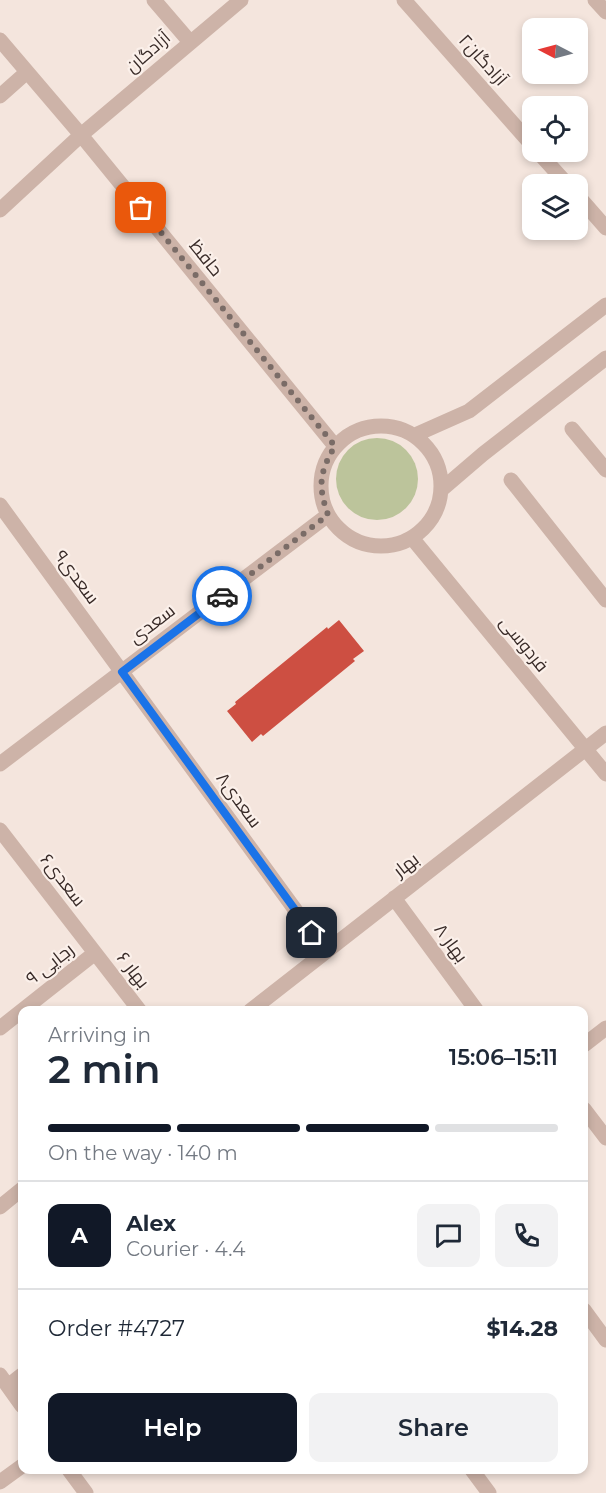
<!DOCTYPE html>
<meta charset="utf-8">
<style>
:root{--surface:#fff;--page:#f2f2f3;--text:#1f2937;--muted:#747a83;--line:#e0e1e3;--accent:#111827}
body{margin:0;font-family:Montserrat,Cairo,sans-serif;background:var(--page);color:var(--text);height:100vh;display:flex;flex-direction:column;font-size:22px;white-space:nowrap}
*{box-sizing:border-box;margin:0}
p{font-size:20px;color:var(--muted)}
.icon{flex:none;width:33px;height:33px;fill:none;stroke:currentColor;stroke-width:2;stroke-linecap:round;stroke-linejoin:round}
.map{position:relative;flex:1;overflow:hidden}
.details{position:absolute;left:18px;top:1006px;width:570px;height:468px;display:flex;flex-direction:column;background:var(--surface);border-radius:12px;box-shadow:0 3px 9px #0003}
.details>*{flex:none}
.needle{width:39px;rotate:276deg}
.fabs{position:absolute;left:522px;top:18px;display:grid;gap:12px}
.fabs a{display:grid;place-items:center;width:66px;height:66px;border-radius:12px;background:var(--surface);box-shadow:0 3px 9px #0003;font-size:30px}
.pin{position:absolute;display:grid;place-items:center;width:51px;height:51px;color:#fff;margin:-26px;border-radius:12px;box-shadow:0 3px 9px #0006}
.courier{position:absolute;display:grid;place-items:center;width:60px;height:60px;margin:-30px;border:4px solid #1a73e8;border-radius:50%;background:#fff;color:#222;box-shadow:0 2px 8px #0007}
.overview em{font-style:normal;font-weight:600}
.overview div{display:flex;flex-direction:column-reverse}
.overview{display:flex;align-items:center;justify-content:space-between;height:102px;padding:0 30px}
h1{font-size:39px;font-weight:600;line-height:45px}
.bar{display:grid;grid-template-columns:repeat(4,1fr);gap:9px 6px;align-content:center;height:72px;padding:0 30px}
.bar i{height:8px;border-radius:4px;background:var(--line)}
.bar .selected{background:var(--accent)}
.bar p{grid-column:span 4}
.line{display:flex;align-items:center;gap:15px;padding:0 30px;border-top:2px solid var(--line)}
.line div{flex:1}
.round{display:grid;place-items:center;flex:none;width:63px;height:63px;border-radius:12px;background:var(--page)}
.primary-button{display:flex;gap:12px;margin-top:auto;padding:12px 30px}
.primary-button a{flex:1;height:69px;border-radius:12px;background:var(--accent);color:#fff;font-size:24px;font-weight:600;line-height:69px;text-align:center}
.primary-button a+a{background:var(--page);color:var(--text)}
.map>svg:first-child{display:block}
.green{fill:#bcc49b}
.building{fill:#cd4f42}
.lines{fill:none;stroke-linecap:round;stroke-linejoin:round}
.minor{stroke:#cdb3a8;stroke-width:15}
.done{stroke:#7a6c67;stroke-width:6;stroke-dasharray:0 10.8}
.route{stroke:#1a73e8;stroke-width:8}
.labels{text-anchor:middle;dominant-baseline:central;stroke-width:4.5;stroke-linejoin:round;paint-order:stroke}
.street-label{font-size:18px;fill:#392b28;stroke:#fbf0ea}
</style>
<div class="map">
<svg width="606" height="1493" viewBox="0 0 606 1493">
<rect width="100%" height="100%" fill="#f4e5dd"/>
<path class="green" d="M336 479a41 41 0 1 1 82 0a41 41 0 1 1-82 0Z"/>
<path class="building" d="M339,620l25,31 -11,8 2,2 -92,75 -2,-2 -9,8 -25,-31 9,-7 -1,-2 92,-75 1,2z"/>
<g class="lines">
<path class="minor" d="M154,0l36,42
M404,0l128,145
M595,0l11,12
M0,40l81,95 254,311
M0,96l27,-24
M538,152l29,32
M578,196l28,32
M0,210l81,-75 160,-135
M321 486a60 60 0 1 1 120 0a60 60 0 1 1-120 0Z
M572,429l34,41
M415,435l54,-24 137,-106
M511,480l95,120
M441,490l42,-36 123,-96
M0,505l326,447
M412,538l194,236
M0,764l328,-249
M0,830l140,181
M394,898l83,113
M250,1011l356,-278
M0,1028l95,-75
M584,1045l22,-17
M584,1109l22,29
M0,1207l22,-18
M584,1310l22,30
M0,1375l22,31
M8,1386l14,-11
M69,1470l17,23
M472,1470l17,23
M0,1482l22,-16"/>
</g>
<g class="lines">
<path class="done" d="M141,208l194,238c-16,27 -17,40 -7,69l-106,81"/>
<path class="route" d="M222,596l-100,76 190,261"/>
</g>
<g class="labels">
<g class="street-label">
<text transform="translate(148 52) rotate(-41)">آزادگان</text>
<text transform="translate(483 60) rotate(48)">آزادگان۲</text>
<text transform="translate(206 258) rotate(51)">حافظ</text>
<text transform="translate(77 577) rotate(54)">سعدی۹</text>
<text transform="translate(152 624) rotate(-37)">سعدی</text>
<text transform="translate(524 644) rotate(51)">فردوسی</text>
<text transform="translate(239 800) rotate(54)">سعدی۸</text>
<text transform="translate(406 865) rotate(-38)">بهار</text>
<text transform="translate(63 880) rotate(52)">سعدی۶</text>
<text transform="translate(451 943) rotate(54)">بهار ۸</text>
<text transform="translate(50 964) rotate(-38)">رجایی ۹</text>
<text transform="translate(133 970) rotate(52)">بهار ۶</text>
</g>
</g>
</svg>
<div class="fabs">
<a><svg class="needle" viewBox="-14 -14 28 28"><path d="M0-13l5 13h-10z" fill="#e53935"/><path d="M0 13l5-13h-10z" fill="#747a83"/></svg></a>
<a><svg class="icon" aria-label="locate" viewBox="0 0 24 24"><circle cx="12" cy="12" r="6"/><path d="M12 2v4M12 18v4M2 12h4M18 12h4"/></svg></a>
<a><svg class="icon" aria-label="layers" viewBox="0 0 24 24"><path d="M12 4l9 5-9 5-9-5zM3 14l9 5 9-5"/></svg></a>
</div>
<div class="pin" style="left:141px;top:208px;background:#ea580c"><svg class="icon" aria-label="bag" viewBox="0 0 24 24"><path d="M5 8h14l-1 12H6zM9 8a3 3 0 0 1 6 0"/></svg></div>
<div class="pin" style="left:312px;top:933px;background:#1f2937"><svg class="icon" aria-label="home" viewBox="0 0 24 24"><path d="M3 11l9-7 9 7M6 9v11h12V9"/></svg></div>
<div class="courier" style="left:222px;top:596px"><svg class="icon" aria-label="car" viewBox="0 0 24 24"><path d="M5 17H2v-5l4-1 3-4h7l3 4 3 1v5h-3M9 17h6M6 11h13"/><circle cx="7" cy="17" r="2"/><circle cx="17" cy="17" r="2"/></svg></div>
<section class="details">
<div class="overview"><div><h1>2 min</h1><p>Arriving in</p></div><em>15:06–15:11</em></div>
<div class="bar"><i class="selected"></i><i class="selected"></i><i class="selected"></i><i></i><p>On the way · 140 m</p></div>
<div class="line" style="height:108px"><b class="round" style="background:var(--accent);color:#fff">A</b><div><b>Alex</b><p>Courier · 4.4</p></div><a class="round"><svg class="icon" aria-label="chat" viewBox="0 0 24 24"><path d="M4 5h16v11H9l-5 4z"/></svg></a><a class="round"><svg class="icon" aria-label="phone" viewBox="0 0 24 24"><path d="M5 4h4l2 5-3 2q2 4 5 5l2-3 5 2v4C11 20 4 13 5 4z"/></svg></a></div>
<div class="line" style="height:78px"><div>Order #4727</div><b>$14.28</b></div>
<div class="primary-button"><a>Help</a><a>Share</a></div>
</section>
</div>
